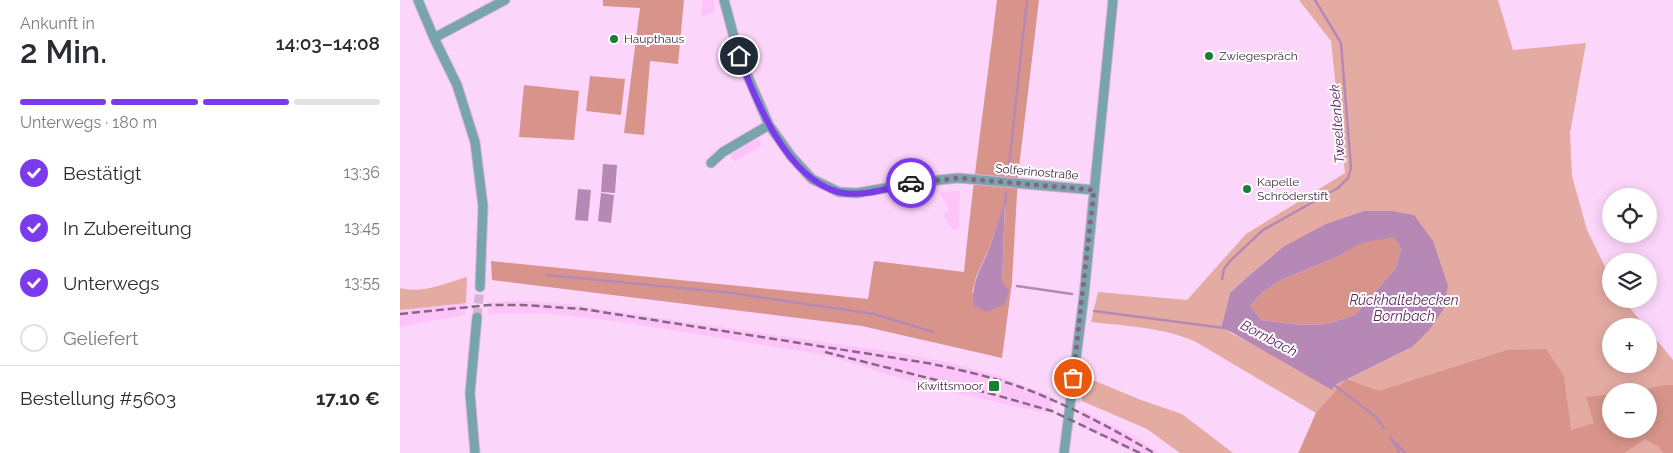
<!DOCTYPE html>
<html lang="de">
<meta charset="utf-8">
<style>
:root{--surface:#fff;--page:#f2f2f3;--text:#2b2b33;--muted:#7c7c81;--line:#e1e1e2;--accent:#7c3aed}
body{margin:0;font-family:Raleway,sans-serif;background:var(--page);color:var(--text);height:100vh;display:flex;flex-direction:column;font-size:19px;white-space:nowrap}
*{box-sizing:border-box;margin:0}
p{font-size:16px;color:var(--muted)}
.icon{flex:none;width:28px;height:28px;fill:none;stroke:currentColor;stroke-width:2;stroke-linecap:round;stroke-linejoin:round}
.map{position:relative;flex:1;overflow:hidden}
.drawer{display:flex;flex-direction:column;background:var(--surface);width:400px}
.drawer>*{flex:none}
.tools{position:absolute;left:1202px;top:188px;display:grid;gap:10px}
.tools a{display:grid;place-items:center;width:55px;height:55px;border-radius:50%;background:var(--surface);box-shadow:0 2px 12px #0003;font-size:25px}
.pin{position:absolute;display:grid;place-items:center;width:42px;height:42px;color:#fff;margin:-21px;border:2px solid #fff;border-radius:50%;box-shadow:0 1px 5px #0007}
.courier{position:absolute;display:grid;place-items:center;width:50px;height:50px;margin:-25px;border:4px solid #7c3aed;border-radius:50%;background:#fff;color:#222;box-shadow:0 1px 6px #0007}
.headline em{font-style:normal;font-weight:600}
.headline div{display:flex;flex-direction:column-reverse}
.headline{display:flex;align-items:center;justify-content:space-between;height:85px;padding:0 20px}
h1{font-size:32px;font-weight:600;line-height:38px}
.bar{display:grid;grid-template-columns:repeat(4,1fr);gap:8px 5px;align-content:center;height:60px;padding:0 20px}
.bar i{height:6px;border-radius:4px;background:var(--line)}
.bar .active{background:var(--accent)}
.bar p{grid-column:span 4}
.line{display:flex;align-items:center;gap:12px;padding:0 20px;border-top:1px solid var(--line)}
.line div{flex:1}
ol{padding:0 20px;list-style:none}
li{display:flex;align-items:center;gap:15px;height:55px}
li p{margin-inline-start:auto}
li .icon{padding:5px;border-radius:50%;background:var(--accent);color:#fff;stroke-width:4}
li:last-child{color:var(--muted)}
li i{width:28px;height:28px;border:2px solid var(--line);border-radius:50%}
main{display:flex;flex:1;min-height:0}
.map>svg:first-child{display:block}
.built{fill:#fdc4fa}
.green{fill:#e4aba3;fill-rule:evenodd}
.forest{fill:#d8948b;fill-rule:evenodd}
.water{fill:#b688b5;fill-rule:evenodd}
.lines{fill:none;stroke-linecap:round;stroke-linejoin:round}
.stream{stroke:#b688b5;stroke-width:2.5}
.minor-tunnel{stroke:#d7b3d5;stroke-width:9;stroke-dasharray:9 4.5;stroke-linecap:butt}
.minor-casing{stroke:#d7b3d5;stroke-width:11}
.minor{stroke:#78a4ab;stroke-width:9}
.rail{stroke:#856784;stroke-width:2.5;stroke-dasharray:8 4;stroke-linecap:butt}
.done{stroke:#846683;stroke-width:5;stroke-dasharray:0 9}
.route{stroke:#7c3aed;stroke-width:6}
.poi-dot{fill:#178035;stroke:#fff;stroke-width:2}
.labels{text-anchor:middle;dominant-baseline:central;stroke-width:4;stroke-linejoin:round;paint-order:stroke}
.poi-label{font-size:12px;fill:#442a43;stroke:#fff;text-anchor:start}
.street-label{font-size:12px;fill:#442a43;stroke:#fff}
.water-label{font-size:14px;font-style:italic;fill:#5e255e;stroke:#fff}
</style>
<main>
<section class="drawer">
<div class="headline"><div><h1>2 Min.</h1><p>Ankunft in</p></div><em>14:03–14:08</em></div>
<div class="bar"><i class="active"></i><i class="active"></i><i class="active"></i><i></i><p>Unterwegs · 180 m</p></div>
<ol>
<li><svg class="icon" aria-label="check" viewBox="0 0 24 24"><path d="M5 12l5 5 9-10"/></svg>Bestätigt<p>13:36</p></li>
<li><svg class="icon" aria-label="check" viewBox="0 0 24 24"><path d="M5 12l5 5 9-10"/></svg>In Zubereitung<p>13:45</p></li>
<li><svg class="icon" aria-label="check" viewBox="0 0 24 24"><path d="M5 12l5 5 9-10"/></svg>Unterwegs<p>13:55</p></li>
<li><i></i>Geliefert</li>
</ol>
<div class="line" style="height:65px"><div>Bestellung #5603</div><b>17.10 €</b></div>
</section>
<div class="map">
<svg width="1273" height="453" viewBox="0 0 1273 453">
<rect width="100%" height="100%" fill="#fcd5fa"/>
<path class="built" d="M303,0h11l1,11 -14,7z
M358,138l4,8 -28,16 -4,-7z
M560,191l-1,37 -6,2 -10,-16 6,-4 -9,-18z
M126,301l40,3 332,49 53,10 51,14 52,20 -5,17 -124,-28 -99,-31 -206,-33 -67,-8h-65l1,-12z
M54,303h12l-1,12 -65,12v-17z
M680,409l54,27 25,17h-25l-53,-27z"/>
<path class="green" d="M899,0h199l15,50 73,-7 -16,90 2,43 15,54 24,49v20h11l23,27h-34v38h38v-33l24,29v93h-375l18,-40 -120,-71c-33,-15 -70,-16 -105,-20l7,-30 89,8 59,-66 99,-61 -14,-132zM1033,241l-21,106 -77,38 -114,-57 9,-35 15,-14 38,-32zM1211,391h38v38h-38z
M67,277l-1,26 -66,7v-22c22,6 46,-5 67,-11z
M683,376l58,24 41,14 51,39h-53l-33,-24 -65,-28z"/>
<path class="forest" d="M203,0h81l-6,64 -28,-3 -6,74 -20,-2 16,-125 -37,-2z
M597,0h42l-21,176 -6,106 -10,76 -140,-32 -370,-46 -1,-19 377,38 6,-38 90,11c9,-91 22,-181 33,-272zM605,204l-3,78 -30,11 4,-16 13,-29z
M190,76l35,3 -4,36 -35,-4z
M124,85l55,6 -5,49 -55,-3z
M994,237l7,12 -6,20 -40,46 -28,9 -27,1 -38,-5 -12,-14 13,-14 18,-12 56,-23 24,-15z
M1146,349l18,27 7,54 23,-7 -8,-26 25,-3v35h38v-38h-9l23,-6h10v68h-10l-4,-6 -14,-8 -21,14h-325l17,-40 30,-34 33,12 128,-41z"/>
<path class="water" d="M203,164l14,1 -2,28 -14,-1z
M178,189l13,1 -3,31 -13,-1z
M201,193l13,2 -3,28 -13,-2z
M605,201l-3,81 7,8 -4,14 -18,8 -13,-6c-4,-24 8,-38 16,-60 5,-14 10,-30 15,-45z
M964,211h28l22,4 19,26 15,45 -5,24 -13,19 -18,18 -77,38 -3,5 -99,-57 -12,-5 9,-35 15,-14 38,-32 43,-23zM994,237l7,12 -6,20 -40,46 -28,9 -27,1 -38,-5 -12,-14 13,-14 18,-12 56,-23 24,-14z"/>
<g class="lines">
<path class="stream" d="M608,174l19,-174
M605,204l1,-11
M147,275l185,18 142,21 59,18
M822,279l2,-10 6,-8 33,-31 75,-42 10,-10 3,-10 -10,-125 -26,-43
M617,286l55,8
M694,311l130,17
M933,384l43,33 8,11
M990,437l8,12 1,4
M996,443l9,10"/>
<path class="minor-tunnel" d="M77,317l3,-30"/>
<g class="minor-casing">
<path id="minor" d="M18,0l16,38 23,47 18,57 8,64 -3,81
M324,0l15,56 30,69 22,31 21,23 27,13 18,1 63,-11 38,-4 136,12
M34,38l71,-38
M311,163l12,-11 46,-27
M75,453l-5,-60 7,-76
M664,453l20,-158 29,-295"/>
</g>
<use href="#minor" class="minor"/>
<path class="rail" d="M0,314l89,-9h34l60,4 344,54c35,7 70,15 104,28 43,17 84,39 123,62
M425,352l167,42 60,17 88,42"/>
</g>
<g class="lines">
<path class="done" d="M511,183l47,-5 136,12 -21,188"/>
<path class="route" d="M339,56c17,46 48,122 99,136 23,6 51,-4 73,-9"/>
</g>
<g class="poi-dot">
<circle cx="214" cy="39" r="5"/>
<circle cx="809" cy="56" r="5"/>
<circle cx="847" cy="189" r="5"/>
<rect x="588" y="380" width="12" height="12" rx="2.5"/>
</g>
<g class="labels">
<g class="poi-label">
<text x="224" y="39">Haupthaus</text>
<text x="819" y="56">Zwiegespräch</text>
<text x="857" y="182">Kapelle<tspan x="857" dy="14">Schröderstift</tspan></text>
<text x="583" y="386" text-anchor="end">Kiwittsmoor</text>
</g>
<g class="street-label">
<text transform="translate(637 172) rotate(5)">Solferinostraße</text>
</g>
<g class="water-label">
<text transform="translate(937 124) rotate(-94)">Tweeltenbek</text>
<text x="1004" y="300">Rückhaltebecken<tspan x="1004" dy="16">Bornbach</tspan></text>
<text transform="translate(869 338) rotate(28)">Bornbach</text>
</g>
</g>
</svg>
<div class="tools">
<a><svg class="icon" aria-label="locate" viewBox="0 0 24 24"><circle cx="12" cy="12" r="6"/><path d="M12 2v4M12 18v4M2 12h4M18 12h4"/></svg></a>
<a><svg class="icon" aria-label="layers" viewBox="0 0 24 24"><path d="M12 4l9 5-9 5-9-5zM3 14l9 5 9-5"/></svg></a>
<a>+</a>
<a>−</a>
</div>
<div class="pin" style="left:673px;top:378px;background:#ea580c"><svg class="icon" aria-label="bag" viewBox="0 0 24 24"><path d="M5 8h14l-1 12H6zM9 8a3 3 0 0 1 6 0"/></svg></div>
<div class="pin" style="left:339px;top:56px;background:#1f2937"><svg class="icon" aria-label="home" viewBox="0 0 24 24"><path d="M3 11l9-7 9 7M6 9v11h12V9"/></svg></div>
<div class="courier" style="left:511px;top:183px"><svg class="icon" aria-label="car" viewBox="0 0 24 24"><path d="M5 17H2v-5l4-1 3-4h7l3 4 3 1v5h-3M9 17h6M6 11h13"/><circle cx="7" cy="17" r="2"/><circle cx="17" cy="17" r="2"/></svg></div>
</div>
</main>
